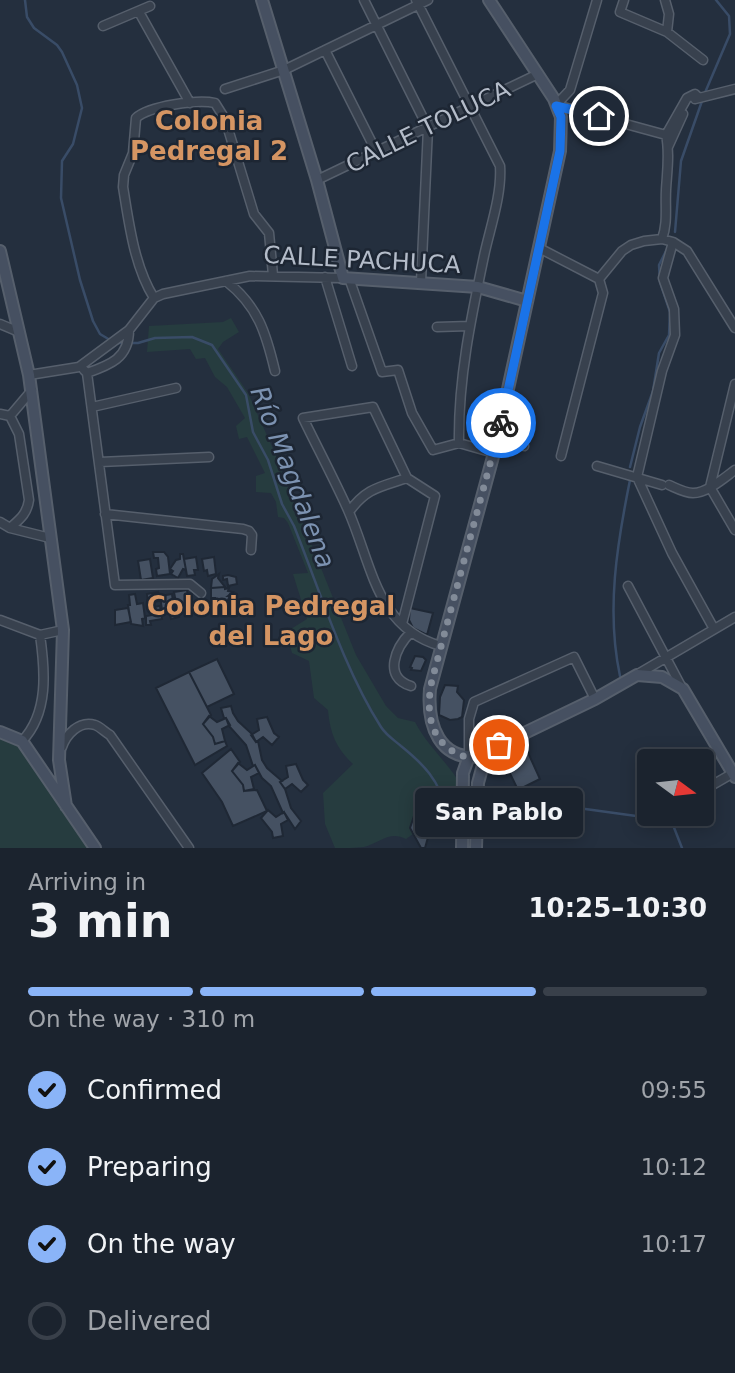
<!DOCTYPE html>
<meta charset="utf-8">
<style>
:root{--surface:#1b232e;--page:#282f3a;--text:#f1f3f6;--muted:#a0a4aa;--line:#39404a;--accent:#8ab4f8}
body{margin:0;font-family:"DejaVu Sans",sans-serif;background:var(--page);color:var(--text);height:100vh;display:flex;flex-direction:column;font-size:26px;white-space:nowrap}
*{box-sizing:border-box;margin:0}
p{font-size:23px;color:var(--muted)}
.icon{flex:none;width:38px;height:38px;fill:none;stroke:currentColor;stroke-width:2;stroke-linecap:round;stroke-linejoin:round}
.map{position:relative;height:848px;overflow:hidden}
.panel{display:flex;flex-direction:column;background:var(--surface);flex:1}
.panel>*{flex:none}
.needle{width:46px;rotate:105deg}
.buttons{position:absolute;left:637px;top:749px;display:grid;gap:14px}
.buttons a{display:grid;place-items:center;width:77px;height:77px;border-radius:7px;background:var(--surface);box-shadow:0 4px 18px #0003,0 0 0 2px var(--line);font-size:35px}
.pin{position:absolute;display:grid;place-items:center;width:60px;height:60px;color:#fff;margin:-30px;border:4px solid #fff;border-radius:50%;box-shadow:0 2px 7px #0007}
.courier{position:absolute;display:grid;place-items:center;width:70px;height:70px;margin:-35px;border:5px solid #1a73e8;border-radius:50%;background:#fff;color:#222;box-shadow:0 2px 9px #0007}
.bubble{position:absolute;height:49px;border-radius:7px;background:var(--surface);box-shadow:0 4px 18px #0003,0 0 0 2px var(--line);font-size:23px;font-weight:700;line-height:49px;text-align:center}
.overview em{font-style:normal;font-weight:700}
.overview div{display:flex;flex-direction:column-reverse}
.overview{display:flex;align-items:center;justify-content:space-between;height:119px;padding:0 28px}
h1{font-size:46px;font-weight:700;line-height:52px}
.bar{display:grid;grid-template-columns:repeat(4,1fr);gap:10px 7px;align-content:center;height:84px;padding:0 28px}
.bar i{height:9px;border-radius:5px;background:var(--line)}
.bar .active{background:var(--accent)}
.bar p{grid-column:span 4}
ol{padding:0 28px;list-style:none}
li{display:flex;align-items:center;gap:21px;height:77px}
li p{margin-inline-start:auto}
li .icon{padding:7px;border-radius:50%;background:var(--accent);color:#111;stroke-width:4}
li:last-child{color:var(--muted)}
li i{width:38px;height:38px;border:4px solid var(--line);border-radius:50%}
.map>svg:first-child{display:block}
.green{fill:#263c3f}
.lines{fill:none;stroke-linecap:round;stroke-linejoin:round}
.stream{stroke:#394c67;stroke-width:2.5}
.building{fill:#455162;stroke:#1f2835;stroke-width:2}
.street-casing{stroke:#565f6c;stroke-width:11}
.secondary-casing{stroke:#565f6c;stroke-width:14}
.street{stroke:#38414e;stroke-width:8}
.secondary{stroke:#465061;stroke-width:10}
.done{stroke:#828b98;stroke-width:7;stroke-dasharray:0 12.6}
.route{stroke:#1a73e8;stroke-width:9}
.labels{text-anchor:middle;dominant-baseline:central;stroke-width:5;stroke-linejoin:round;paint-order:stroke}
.street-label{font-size:24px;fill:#b4bcc9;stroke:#1d2633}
.neighbourhood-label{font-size:26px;font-weight:bold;fill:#d59563;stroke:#1d2633}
.water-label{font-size:26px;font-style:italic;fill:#7c92b1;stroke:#1d2633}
</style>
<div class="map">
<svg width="735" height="848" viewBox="0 0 735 848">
<rect width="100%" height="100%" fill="#242f3e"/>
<path class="green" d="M231,318l8,14 -16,10 -5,7 30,44 26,58 82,204 30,51 12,12 17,4c13,25 33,40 47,65 -14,9 -18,21 -33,29l-9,-17 -10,29 3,6 -7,5c-16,-9 -27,4 -42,8 -9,1 -20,1 -29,1l-10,-24 -2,-31 30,-29c-17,-16 -23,-31 -25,-54l-14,-12 -5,-37 -17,-8 -6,-21 21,-13 -14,-45 15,-1 -20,-50 -4,-5 -6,-1 -2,-15 -5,-9 -15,-1v-16l9,-3 -18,-36 -8,2 -3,-13 9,-8 -18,-31 -12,-10 -10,-19 -9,1 -6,-10 -43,3 2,-26 74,-4z
M0,732l22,9 73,107h-95z"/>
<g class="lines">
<path class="stream" d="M25,0l2,17 7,11 23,17 5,7 15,33 5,23 -9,36 -11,17 -1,37 19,82 13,41 7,13 15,9h23l17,-5 37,-1 20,8 34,50 7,37 15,28 14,44 12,22c26,65 50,143 87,201 5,8 13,13 20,19 21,17 40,35 44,64l4,2 12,-2
M704,95l26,-61 -1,-18 -13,-16
M675,232l6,-71 21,-60
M630,467l10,-40 13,-36 6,-38 10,-18 1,-23 -10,-30 -1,-17 8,-16
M620,676c-14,-65 -3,-132 10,-196
M481,808c10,-3 22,-10 33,-9 11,1 17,13 30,13 12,0 22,-5 34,-4l80,11 15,6 9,23"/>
</g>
<path class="building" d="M153,552h11l4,5 2,17 -13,2 -1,-7 3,-1 -1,-10h-4z
M180,554h3l3,16 -3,-1 -5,9 -7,-4 2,-3 -3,-2 6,-9 4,-1z
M196,557l2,13h-4l1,5 -8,1 -3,-17z
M214,557l2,17 -8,2 -1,-6 -3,1 -2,-12z
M150,559l3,19 -12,2 -3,-19z
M219,574l-1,4 7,9 -14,1 1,-9z
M228,575l8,2 1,7 -9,2 -1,-7 -4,1v-4z
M225,587v2l4,-1 -1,3 5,1 -5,4h2l-4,8h-11v-6h-4v-10z
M187,590l2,16 -12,3 -3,-17z
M158,592l1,9 -6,1 1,5 6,-1 2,13 -12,2 1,4h-5v-9l7,-1 -1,-5 -3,1 -2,-17z
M135,594l2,10 6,-1 2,15 -3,1 1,7 -12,-2 -3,-19h2l-1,-10z
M172,594l2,17h4l1,6 -8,2 -1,-5 -8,-4 -2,-14z
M128,608l3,14 -16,3v-15z
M410,608l23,5 -6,22 -14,-7 -4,-8z
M415,656l8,1 3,3 -5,11 -10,-1 1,-2 -2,-1z
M217,659l17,35 -27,13 -18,-35z
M189,672l22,43 -8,9 10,13 2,7 10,-3 2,5 -32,19 -39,-77z
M445,685l13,1 -1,6 7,8 -2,17 -4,2 -8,1 -11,-5 1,-18z
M231,706l2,7 5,8 14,13 4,8 2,-1 4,19 5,8 15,13 -2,1 5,7 6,19 10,13 -6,8 -11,-17 -1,1 -12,-27 -9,-8 -7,-13 -2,1 -7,-21 -17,-19 -3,-8h-2l-3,-10z
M209,716l8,6 9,-4 4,7 -8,4 3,12 -10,3 -2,-7 -10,-13z
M267,717l7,16 5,4 -7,8 -9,-8 -7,5 -5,-7 8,-5 -2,-11z
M525,746l15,33 -22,11 -16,-33z
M231,749l9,13 -8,9 11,14 1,6 13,-1 10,21 -34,15 -11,-24 -20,-29z
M238,763l9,7 8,-5 4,8 -8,4 3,12 -10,2 -1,-6 -11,-14z
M296,764l7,16 5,5 -7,7 -9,-8 -7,5 -5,-7 8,-5 -2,-11z
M420,798l12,25 -7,25h-4l-11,-20z
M268,810l8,7 8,-5 4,8 -7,4 2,12 -10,2 -1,-6 -11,-14z"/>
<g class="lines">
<g class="street-casing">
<path id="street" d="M364,0l64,128 -7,154
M416,0l84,166c2,29 -10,62 -16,90 -13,62 -26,124 -25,187
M624,0l-4,12 47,20 36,28
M665,0l4,14 -2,18
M139,12l51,91
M103,26l47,-20
M325,50l52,103
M225,89l59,-19 144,-70
M695,99l40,-10
M556,105l14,-15 27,-90
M556,105l110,30
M668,147l15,-33
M317,180l221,-106
M662,239c6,-17 3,-31 4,-49 1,-18 4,-37 0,-55l21,-37 8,-4 3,3
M673,242l-10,36 11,31 1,26 -13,36 -25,106 35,76 42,76
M539,248l60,31
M325,277l27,89
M349,278l33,94 16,-2 14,43 21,37 26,-7
M599,279l23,-28 9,-6 13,-4 18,-2 11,3 14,9 48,77
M226,281c32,25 40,52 49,90
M154,298c-20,-32 -25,-75 -31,-111l1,-12 9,-22 3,-35c13,-12 62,-19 79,-15l10,16 29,95 15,19 4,42
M0,324l19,8
M437,327l32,-1
M84,370l3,3c23,-8 42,-15 42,-43
M87,373l28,212 75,-1 11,9
M29,375l50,-8 50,-37 25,-32 9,-4 87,-18 93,2
M92,407l84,-19
M0,414l10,2 9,18 10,66c-2,14 -9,19 -19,28
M10,416l22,-26
M497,440l27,6
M459,443l35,10
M561,456l42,-163 -4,-14
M100,462l109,-5
M597,466l65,19
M669,485c7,3 16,8 24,8 14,0 31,-15 42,-23
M710,487l25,-103
M710,487l25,43
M349,512c17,-24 31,-25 58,-34
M105,514l138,15 6,2 3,4 -1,15
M0,522l10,6 40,10
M628,586l54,102
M0,620l40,15 23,-5
M402,624l33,-128 -28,-18 -34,-71 -70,11c15,31 31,61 45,92 24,54 28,118 93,136
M638,674l97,-57
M411,686c-29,-9 -15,-39 0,-54
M22,741c27,-28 23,-71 18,-106
M62,747c4,-12 17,-27 33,-22 4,1 10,7 15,10l79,113
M469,756v-37l5,-17 100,-45 21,42
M702,791l33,-19"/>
</g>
<g class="secondary-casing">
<path id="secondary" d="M262,0l55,180 26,98 135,9 49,14
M489,0l65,99 7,18 -1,34 -66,302 -64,236c-3,36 9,73 52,67l7,-6
M0,251l29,124 34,255 -4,130 7,46
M0,732l22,9 73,107
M485,752l110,-53 42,-24 25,2 21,12 52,88
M462,848l1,-75 6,-17
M476,848l2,-65 8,-29"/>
</g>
<use href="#street" class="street"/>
<use href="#secondary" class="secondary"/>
</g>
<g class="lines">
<path class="done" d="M499,745c-9,5 -20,10 -31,11 -9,1 -14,-4 -20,-8 -21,-17 -21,-44 -16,-68l69,-257"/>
<path class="route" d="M501,423l59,-272 1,-34 -5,-11 43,10"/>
</g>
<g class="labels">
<g class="street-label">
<text transform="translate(428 127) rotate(-26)">CALLE TOLUCA</text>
<text transform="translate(362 260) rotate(3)">CALLE PACHUCA</text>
</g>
<g class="neighbourhood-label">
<text x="209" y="121">Colonia<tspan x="209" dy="30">Pedregal 2</tspan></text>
<text x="271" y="606">Colonia Pedregal<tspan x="271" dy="30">del Lago</tspan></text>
</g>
<g class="water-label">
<text transform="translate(293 477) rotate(69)">Río Magdalena</text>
</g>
</g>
</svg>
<div class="buttons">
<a><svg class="needle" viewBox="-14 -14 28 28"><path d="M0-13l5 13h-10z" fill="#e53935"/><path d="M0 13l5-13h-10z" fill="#a0a4aa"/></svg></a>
</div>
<div class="pin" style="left:499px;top:745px;background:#ea580c"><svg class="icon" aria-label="bag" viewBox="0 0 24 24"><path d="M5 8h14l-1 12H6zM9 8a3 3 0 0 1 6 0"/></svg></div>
<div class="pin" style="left:599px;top:116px;background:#1f2937"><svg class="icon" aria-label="home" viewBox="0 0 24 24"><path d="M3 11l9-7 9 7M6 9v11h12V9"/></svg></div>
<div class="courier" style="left:501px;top:423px"><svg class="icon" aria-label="bike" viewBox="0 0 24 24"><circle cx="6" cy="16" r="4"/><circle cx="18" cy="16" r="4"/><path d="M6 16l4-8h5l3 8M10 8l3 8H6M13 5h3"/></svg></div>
<div class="bubble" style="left:415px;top:788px;width:168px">San Pablo</div>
</div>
<section class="panel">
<div class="overview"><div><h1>3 min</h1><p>Arriving in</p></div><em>10:25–10:30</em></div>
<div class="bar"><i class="active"></i><i class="active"></i><i class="active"></i><i></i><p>On the way · 310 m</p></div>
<ol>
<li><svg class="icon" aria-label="check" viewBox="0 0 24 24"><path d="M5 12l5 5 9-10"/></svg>Confirmed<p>09:55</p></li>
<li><svg class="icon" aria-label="check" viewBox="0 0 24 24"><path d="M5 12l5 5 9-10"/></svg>Preparing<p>10:12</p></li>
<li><svg class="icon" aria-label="check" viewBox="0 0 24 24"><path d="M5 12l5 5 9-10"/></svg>On the way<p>10:17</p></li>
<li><i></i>Delivered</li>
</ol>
</section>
